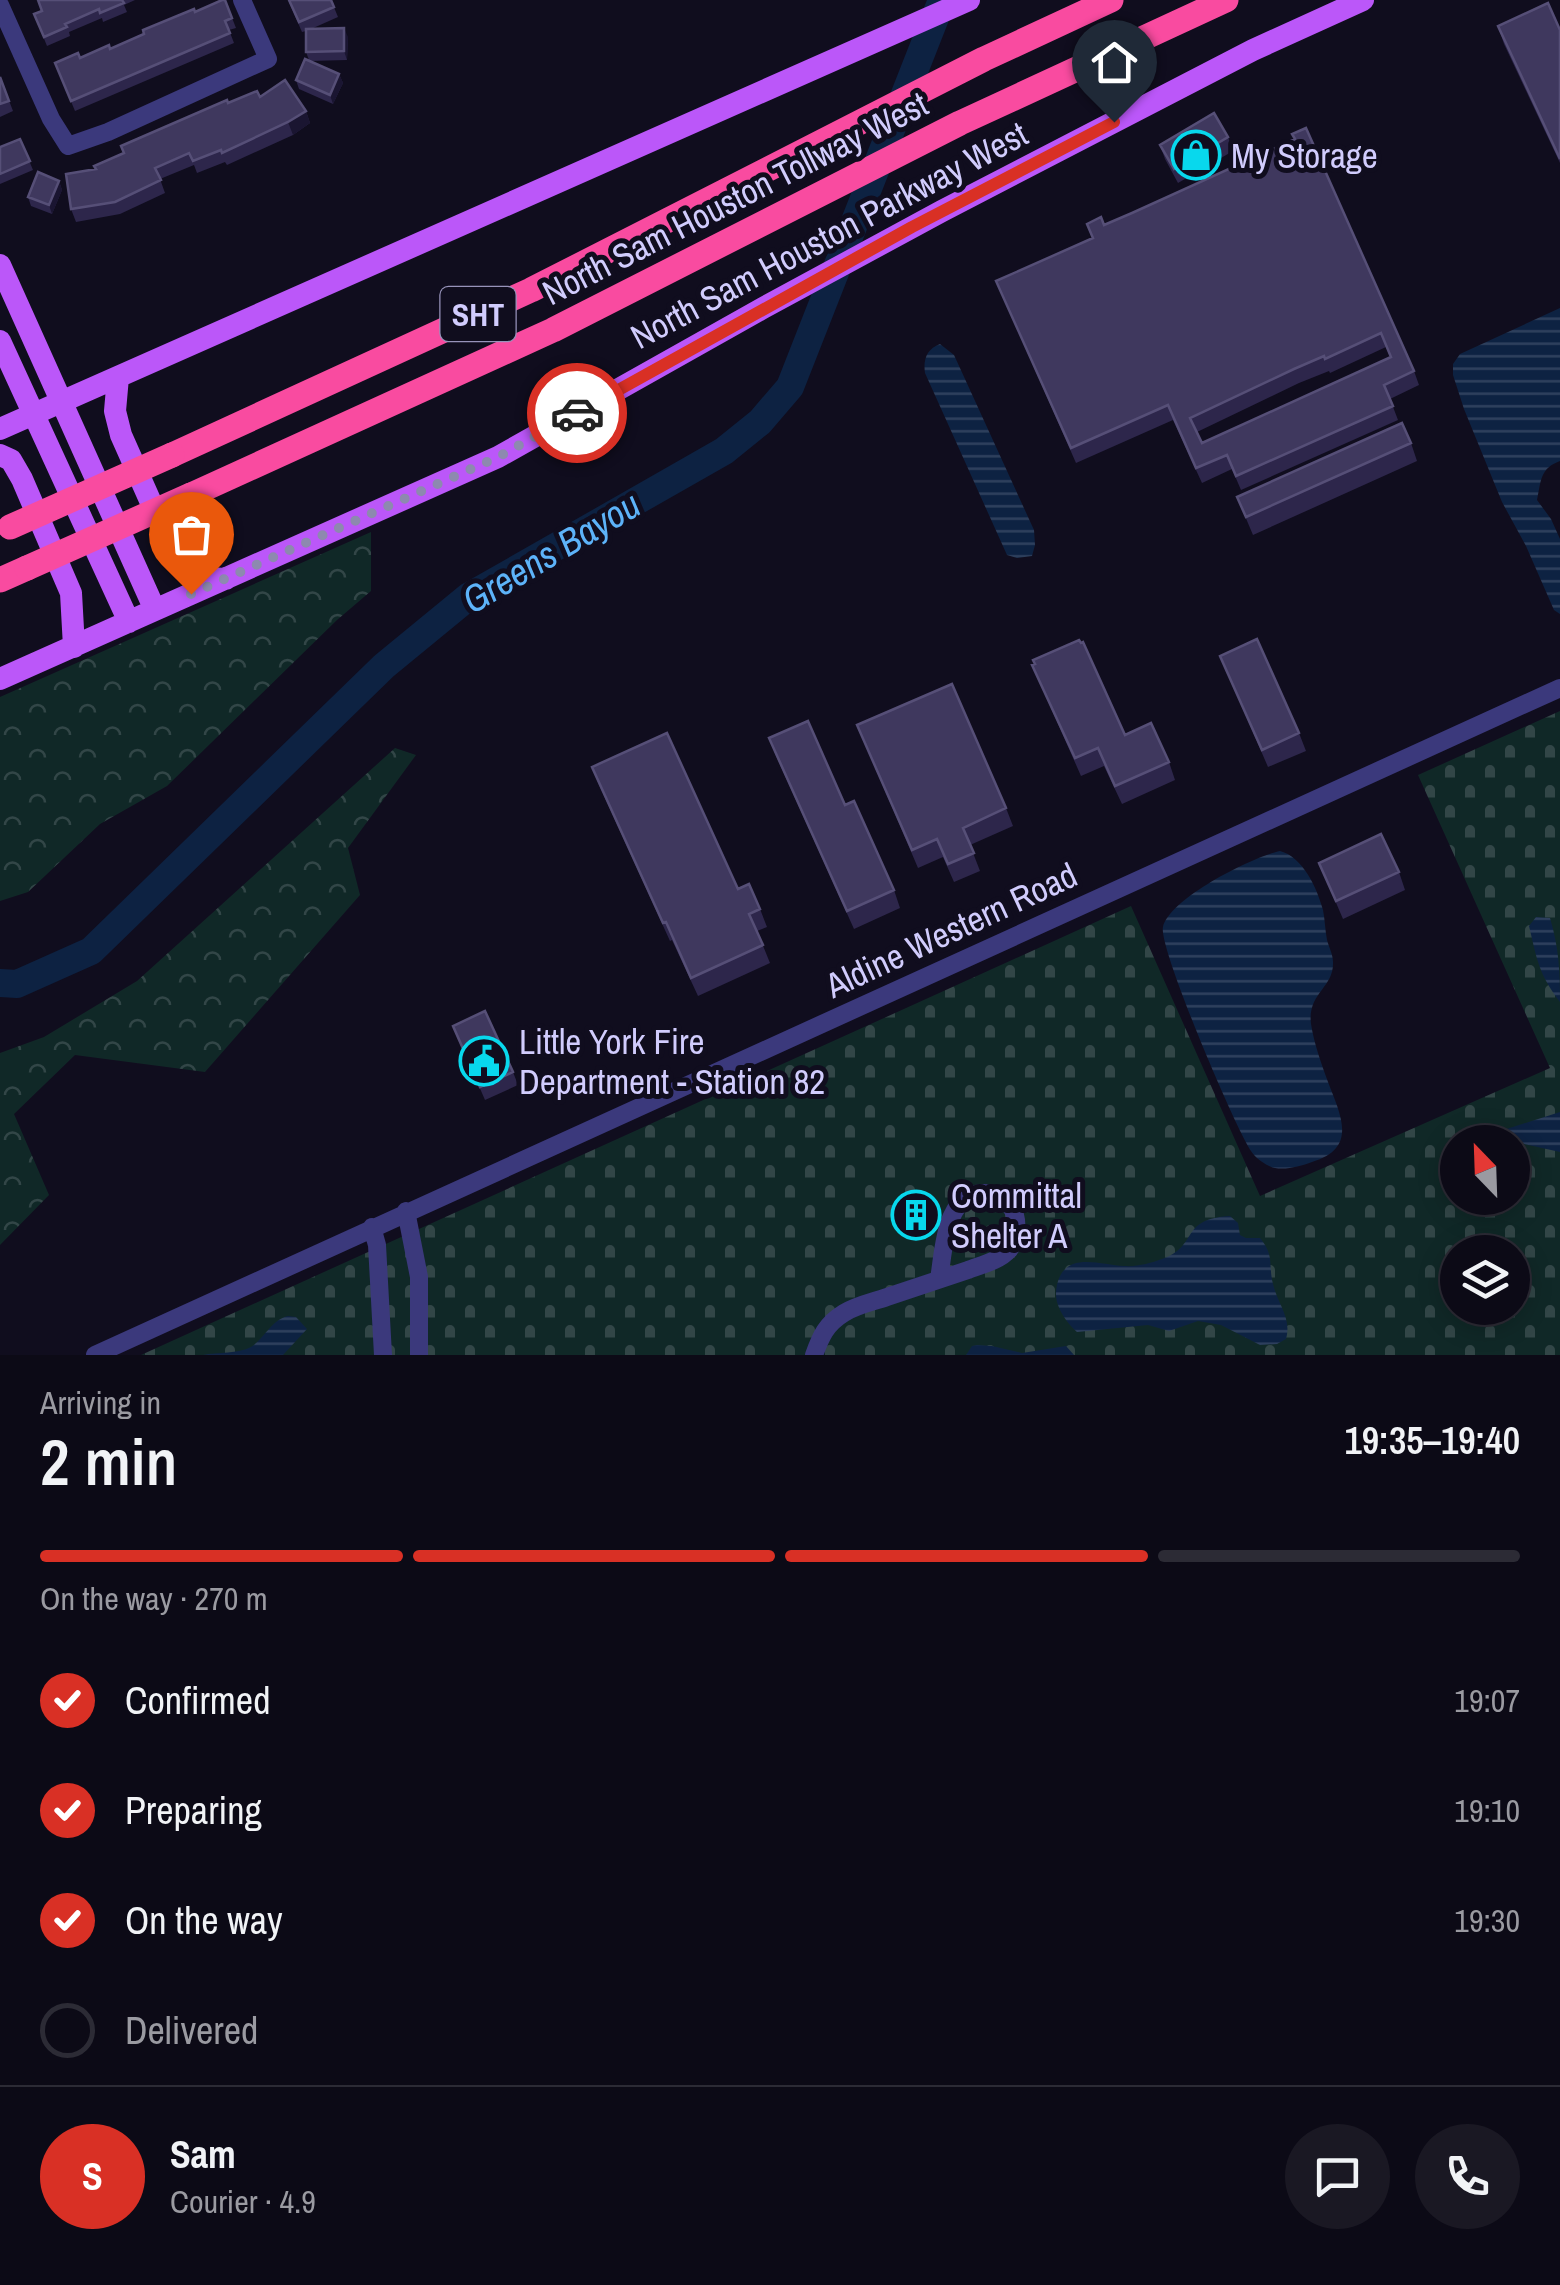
<!DOCTYPE html>
<meta charset="utf-8">
<style>
:root{--surface:#0c0a16;--page:#1a1823;--text:#f1f3f6;--muted:#9a9aa1;--line:#2c2b35;--accent:#d93025}
body{margin:0;font-family:"Archivo Narrow",sans-serif;background:var(--page);color:var(--text);height:100vh;display:flex;flex-direction:column;font-size:38px;white-space:nowrap}
*{box-sizing:border-box;margin:0}
p{font-size:32px;color:var(--muted)}
.icon{flex:none;width:55px;height:55px;fill:none;stroke:currentColor;stroke-width:2;stroke-linecap:round;stroke-linejoin:round}
.map{position:relative;height:1355px;overflow:hidden}
.side{display:flex;flex-direction:column;background:var(--surface);flex:1}
.side>*{flex:none}
.needle{width:65px;rotate:337deg}
.controls{position:absolute;left:1440px;top:1125px;display:grid;gap:20px}
.controls a{display:grid;place-items:center;width:90px;height:90px;border-radius:50%;background:var(--surface);box-shadow:0 5px 25px #0003,0 0 0 2px var(--line);font-size:50px}
.pin{position:absolute;display:grid;place-items:center;width:85px;height:85px;color:#fff;margin:-102px -42px;border-radius:50% 50% 50% 0;rotate:-45deg;box-shadow:0 0 10px #0007}
.pin .icon{rotate:45deg}
.courier{position:absolute;display:grid;place-items:center;width:100px;height:100px;margin:-50px;border:8px solid #d93025;border-radius:50%;background:#fff;color:#222;box-shadow:0 2px 12px #0007}
.headline em{font-style:normal;font-weight:600}
.headline div{display:flex;flex-direction:column-reverse}
.headline{display:flex;align-items:center;justify-content:space-between;height:170px;padding:0 40px}
h1{font-size:65px;font-weight:600;line-height:75px}
.bar{display:grid;grid-template-columns:repeat(4,1fr);gap:15px 10px;align-content:center;height:120px;padding:0 40px}
.bar i{height:12px;border-radius:8px;background:var(--line)}
.bar .current{background:var(--accent)}
.bar p{grid-column:span 4}
.line{display:flex;align-items:center;gap:25px;padding:0 40px;border-top:2px solid var(--line)}
.line div{flex:1}
.round{display:grid;place-items:center;flex:none;width:105px;height:105px;border-radius:52px;background:var(--page)}
ol{padding:0 40px;list-style:none}
li{display:flex;align-items:center;gap:30px;height:110px}
li p{margin-inline-start:auto}
li .icon{padding:10px;border-radius:50%;background:var(--accent);color:#fff;stroke-width:4}
li:last-child{color:var(--muted)}
li i{width:55px;height:55px;border:5px solid var(--line);border-radius:50%}
.map>svg:first-child{display:block}
.forest{fill:url(#forest-crowns)}
.cemetery{fill:url(#cemetery-stones);fill-rule:evenodd}
.water{fill:url(#water-rules)}
.lines{fill:none;stroke-linecap:round;stroke-linejoin:round}
.river{stroke:#0d2242;stroke-width:28}
.minor{stroke:#3b397c;stroke-width:18}
.major{stroke:#bb57f9;stroke-width:22}
.highway{stroke:#f94ba0;stroke-width:25}
.highway-bridge{stroke:#f94ba0;stroke-width:25}
.wall{fill:#2d264b;fill-rule:evenodd}
.shaded-wall{fill:#1a1531}
.building{fill:#3f385e;stroke:#564f77;stroke-width:2.5;fill-rule:evenodd}
.done{stroke:#8d89af;stroke-width:10;stroke-dasharray:0 18}
.route{stroke:#d93025;stroke-width:12}
.labels{text-anchor:middle;dominant-baseline:central;stroke-width:10;stroke-linejoin:round;paint-order:stroke}
.shield{fill:#100d1e;stroke:#9793ba;stroke-width:2.5}
.shield-label{font-size:32px;font-weight:bold;fill:#d1ccfd}
.poi-label{font-size:35px;fill:#d1ccfd;stroke:#100d1e;text-anchor:start}
.street-label{font-size:35px;fill:#d1ccfd;stroke:#100d1e}
.water-label{font-size:38px;font-style:italic;fill:#5db3f9;stroke:#100d1e}
</style>
<div class="map">
<svg width="1560" height="1355" viewBox="0 0 1560 1355">
<defs>
<pattern id="forest-crowns" width="20" height="18" patternUnits="userSpaceOnUse" patternTransform="scale(2.5)"><rect width="20" height="18" fill="#102827"/><path d="M2 6a3 3 0 1 1 6 0M12 15a3 3 0 1 1 6 0" fill="none" stroke="#324647"/></pattern>
<pattern id="cemetery-stones" width="16" height="16" patternUnits="userSpaceOnUse" patternTransform="scale(2.5)"><rect width="16" height="16" fill="#102827"/><path d="M2 7V4a2 2 0 0 1 4 0v3zM10 15v-3a2 2 0 0 1 4 0v3z" fill="#324647"/></pattern>
<pattern id="water-rules" width="6" height="5" patternUnits="userSpaceOnUse" patternTransform="scale(2.5)"><rect width="6" height="5" fill="#0d2242"/><path d="M0 2.5h6" fill="none" stroke="#2f415e"/></pattern>
</defs>
<rect width="100%" height="100%" fill="#100d1e"/>
<path class="forest" d="M371,532v59l-34,29 -170,166 -67,38 -72,68 -28,9v-204z
M395,748l21,7 -68,93 12,47 -155,177 -130,-17 -61,59 35,81 -49,50v-192l44,-16 93,-56z"/>
<path class="cemetery" d="M1560,711v644h-1419l990,-449 129,290 290,-128 -132,-293zM1458,1142h54v56h-54zM1458,1252h54v56h-54z"/>
<path class="water" d="M1560,308v153c-20,7 -19,20 -23,39l14,19 9,20v75l-6,-4 -28,-64 -24,-44 -38,-93 -11,-34v-11l7,-10z
M940,344l14,11 80,175 1,15 -3,11 -15,2 -10,-3 -82,-182c-2,-14 2,-24 15,-29z
M1280,851c23,6 37,37 43,59 2,10 2,20 4,30 2,7 6,15 6,22 1,26 -26,31 -22,62 3,19 10,39 17,58 12,32 31,66 -16,80 -11,4 -25,8 -37,6 -7,-1 -20,-10 -24,-17 -16,-24 -93,-204 -88,-224 7,-29 89,-70 117,-76z
M1536,917l14,1c9,30 10,53 10,84 -22,-29 -23,-43 -31,-76z
M1560,1112v40l-40,-9 -37,-1 1,-5 4,-2z
M1230,1216l8,7 2,12 6,3h14c15,18 8,27 13,46 5,21 19,34 13,55l-9,5 -17,1 -39,-20 -23,-4 -29,10 -21,-6 -71,7c-10,-9 -22,-25 -21,-40 4,-44 43,-27 68,-26 13,1 27,-3 38,-7 38,-13 16,-40 68,-43z
M288,1316l8,1 11,12 -24,26h-80c15,-3 35,-1 48,-8 14,-9 20,-27 37,-31z
M977,1345l15,1 30,7 44,-7 8,9h-108l6,-9z"/>
<g class="lines">
<path class="river" d="M0,983l17,1 74,-33 293,-285 84,-69 256,-146 36,-29 30,-35 152,-387"/>
<path class="minor" d="M0,5l51,114 17,27 40,-14 160,-73 -26,-59
M406,1211l13,66v78
M372,1227l5,18 6,110
M95,1355l1465,-667
M814,1355c7,-19 12,-31 30,-42 13,-8 29,-11 43,-16 27,-9 54,-18 81,-27 13,-5 31,-9 41,-20 9,-11 10,-32 2,-43 -6,-9 -17,-14 -26,-14 -41,-1 -41,58 -46,86"/>
<path class="major" d="M0,265l155,345
M0,341l129,281
M118,377l-3,34 6,24 52,117c17,23 25,26 53,27
M0,429l969,-429
M0,455l11,5 11,19 49,114 3,54
M0,679l498,-222 265,-149 179,-97 311,-161 110,-50"/>
<path class="highway" d="M172,455l359,-165 453,-231 127,-59
M191,495l362,-165 407,-207 266,-123
M0,580l27,-12"/>
<path class="highway-bridge" d="M10,527l162,-72
M27,568l164,-73"/>
</g>
<path class="wall" d="M38,0h97l-11,5 3,7 -24,10 -1,-4 -33,14 1,4 -23,10 -13,-32 8,-3z
M225,0l11,28 -7,2 5,13 -159,68 -20,-48 55,-14z
M288,0h43l7,17 -27,12 37,8 -1,23 -37,1 29,13 4,9 -10,21 -34,-15 -3,-9 13,-20 -3,-8v-21l-4,1z
M1498,26l62,4v133l-56,-119z
M0,77l13,34 -13,6z
M260,97l46,14 4,12 -17,12 -66,30 -2,-3 -28,11 -3,-8 -34,14 5,14 -45,21 -44,8 -5,-13 25,-40 28,-16 104,-50z
M1228,137l5,14 -55,32 -13,-24 -5,-14z
M20,139l13,31 -33,14v-37z
M1294,139l120,232 5,14 -29,14 8,21 -157,70 -9,-21 -30,14 -29,-63 -97,43 -80,-182 96,-42 -5,-15 17,1 28,-12zM1386,347l4,10 -188,86 -5,-11 102,-49 30,-12 1,2z
M59,181l3,9 -10,24 -21,-8 -3,-9z
M1411,443l6,18 -164,74 -16,-38z
M1220,656l79,77 7,18 -38,16z
M1032,665l93,70 44,27 6,18 -53,24 -18,-38 -23,10z
M857,725l149,83 7,18 -43,19 10,26 -26,11 -11,-25 -25,11z
M769,738l76,67 49,85 6,18 -46,21 -78,-173z
M592,767l168,142 7,18 -10,4 13,32 -72,33 -26,-56 -2,1 -71,-156z
M1319,863l80,9 6,18 -62,29z
M453,1026l60,46 5,13 -33,15z
M926,1208l-5,18 -15,-4 -3,-9z"/>
<path class="shaded-wall" d="M344,28l4,9 -1,23 -3,-9z
M339,74l4,9 -10,21 -3,-9z
M306,111l4,12 -17,12 -5,-13z
M59,181l3,9 -10,24 -3,-9z
M923,1199l3,9 -5,18 -4,-9z"/>
<path class="building" d="M38,0h84l2,3 -24,10 -1,-4 -34,15 2,3 -23,10 -10,-23 8,-3z
M222,0h3l7,18 -7,3 5,12 -159,68 -16,-38 23,-10 2,5 29,-13 1,4 34,-15 -1,-4 51,-21 1,3z
M289,0h42l3,7 -35,15z
M1548,3l12,27v129l-62,-133z
M344,28v23l-38,1v-23z
M305,59l34,15 -9,21 -34,-15z
M0,77l9,24 -9,3z
M285,80l21,31 -18,11 -66,31 -1,-3 -28,11 -4,-8 -34,15 6,12 -46,22 -44,7 -5,-35 30,-5 -2,-3 30,-13 -3,-7 106,-46 1,3 29,-12 3,6z
M1214,113l14,24 -54,32 -14,-24z
M1306,128l108,243 -30,14 9,21 -157,70 -9,-21 -31,13 -28,-63 -97,43 -75,-167 97,-43 -6,-14 14,-7 3,8 28,-12 163,-74 -3,-5zM1381,333l10,24 -189,86 -12,-25 104,-49 30,-13 1,3z
M20,139l10,22 -30,13v-27z
M38,172l21,9 -10,24 -21,-8z
M1402,423l9,20 -165,74 -9,-20z
M1257,639l42,94 -37,17 -42,-94z
M1079,640l2,3 2,-1 42,93 26,-12 18,39 -54,24 -17,-38 -23,10 -43,-93 3,-1 -2,-4z
M952,684l54,124 -43,20 11,25 -26,11 -11,-25 -25,11 -55,-125z
M808,721l37,84 9,-4 40,89 -47,21 -78,-173z
M667,733l71,156 11,-5 11,25 -11,5 14,31 -72,33 -25,-56 -3,1 -71,-156z
M1381,834l18,38 -63,29 -17,-38z
M485,1011l28,61 -33,15 -27,-61z
M908,1195l15,4 -6,18 -14,-4z"/>
<g class="lines">
<path class="done" d="M191,594l307,-137 79,-44"/>
<path class="route" d="M577,413l335,-186 202,-105"/>
</g>
<defs>
<g id="shop-ring" transform="scale(2.5)"><circle r="9.5" fill="#100d1e" stroke="#08d8ed" stroke-width="1.5"/><path d="M-5-2.5h2.3a2.7 3.5 0 0 1 5.4 0H5L5.5 6h-11ZM-1.5-2.5h3a1.5 2.3 0 0 0-3 0Z" fill="#08d8ed"/></g>
<g id="civic-ring" transform="scale(2.5)"><circle r="9.5" fill="#100d1e" stroke="#08d8ed" stroke-width="1.5"/><path d="M-.6-6.5H3V-4.5H.6V-3L4-1V1h2V6H-6V1h2V-1L-.6-3ZM-1.2 2.5V6h2.4V2.5Z" fill="#08d8ed"/></g>
<g id="building-ring" transform="scale(2.5)"><circle r="9.5" fill="#100d1e" stroke="#08d8ed" stroke-width="1.5"/><path d="M-4-6H4V6H1V3H-1V6H-4ZM-2.5-4.3h1.7v1.8h-1.7ZM.8-4.3h1.7v1.8H.8ZM-2.5-1h1.7V.8h-1.7ZM.8-1h1.7V.8H.8Z" fill="#08d8ed"/></g>
</defs>
<g fill-rule="evenodd">
<use href="#shop-ring" x="1196" y="155"/>
<use href="#civic-ring" x="484" y="1061"/>
<use href="#building-ring" x="916" y="1215"/>
</g>
<g class="labels">
<rect class="shield" x="440.5" y="287" width="75" height="54" rx="8"/>
<g class="shield-label">
<text x="478" y="314">SHT</text>
</g>
<g class="poi-label">
<text x="1231" y="155">My Storage</text>
<text x="519" y="1041">Little York Fire<tspan x="519" dy="40">Department - Station 82</tspan></text>
<text x="951" y="1195">Committal<tspan x="951" dy="40">Shelter A</tspan></text>
</g>
<g class="street-label">
<text transform="translate(735 198) rotate(-27)">North Sam Houston Tollway West</text>
<text transform="translate(829 235) rotate(-28)">North Sam Houston Parkway West</text>
<text transform="translate(951 930) rotate(-25)">Aldine Western Road</text>
</g>
<g class="water-label">
<text transform="translate(551 552) rotate(-31)">Greens Bayou</text>
</g>
</g>
</svg>
<div class="controls">
<a><svg class="needle" viewBox="-14 -14 28 28"><path d="M0-13l5 13h-10z" fill="#e53935"/><path d="M0 13l5-13h-10z" fill="#9a9aa1"/></svg></a>
<a><svg class="icon" aria-label="layers" viewBox="0 0 24 24"><path d="M12 4l9 5-9 5-9-5zM3 14l9 5 9-5"/></svg></a>
</div>
<div class="pin" style="left:191px;top:594px;background:#ea580c"><svg class="icon" aria-label="bag" viewBox="0 0 24 24"><path d="M5 8h14l-1 12H6zM9 8a3 3 0 0 1 6 0"/></svg></div>
<div class="pin" style="left:1114px;top:122px;background:#1f2937"><svg class="icon" aria-label="home" viewBox="0 0 24 24"><path d="M3 11l9-7 9 7M6 9v11h12V9"/></svg></div>
<div class="courier" style="left:577px;top:413px"><svg class="icon" aria-label="car" viewBox="0 0 24 24"><path d="M5 17H2v-5l4-1 3-4h7l3 4 3 1v5h-3M9 17h6M6 11h13"/><circle cx="7" cy="17" r="2"/><circle cx="17" cy="17" r="2"/></svg></div>
</div>
<section class="side">
<div class="headline"><div><h1>2 min</h1><p>Arriving in</p></div><em>19:35–19:40</em></div>
<div class="bar"><i class="current"></i><i class="current"></i><i class="current"></i><i></i><p>On the way · 270 m</p></div>
<ol>
<li><svg class="icon" aria-label="check" viewBox="0 0 24 24"><path d="M5 12l5 5 9-10"/></svg>Confirmed<p>19:07</p></li>
<li><svg class="icon" aria-label="check" viewBox="0 0 24 24"><path d="M5 12l5 5 9-10"/></svg>Preparing<p>19:10</p></li>
<li><svg class="icon" aria-label="check" viewBox="0 0 24 24"><path d="M5 12l5 5 9-10"/></svg>On the way<p>19:30</p></li>
<li><i></i>Delivered</li>
</ol>
<div class="line" style="height:180px"><b class="round" style="background:var(--accent);color:#fff">S</b><div><b>Sam</b><p>Courier · 4.9</p></div><a class="round"><svg class="icon" aria-label="chat" viewBox="0 0 24 24"><path d="M4 5h16v11H9l-5 4z"/></svg></a><a class="round"><svg class="icon" aria-label="phone" viewBox="0 0 24 24"><path d="M5 4h4l2 5-3 2q2 4 5 5l2-3 5 2v4C11 20 4 13 5 4z"/></svg></a></div>
</section>
